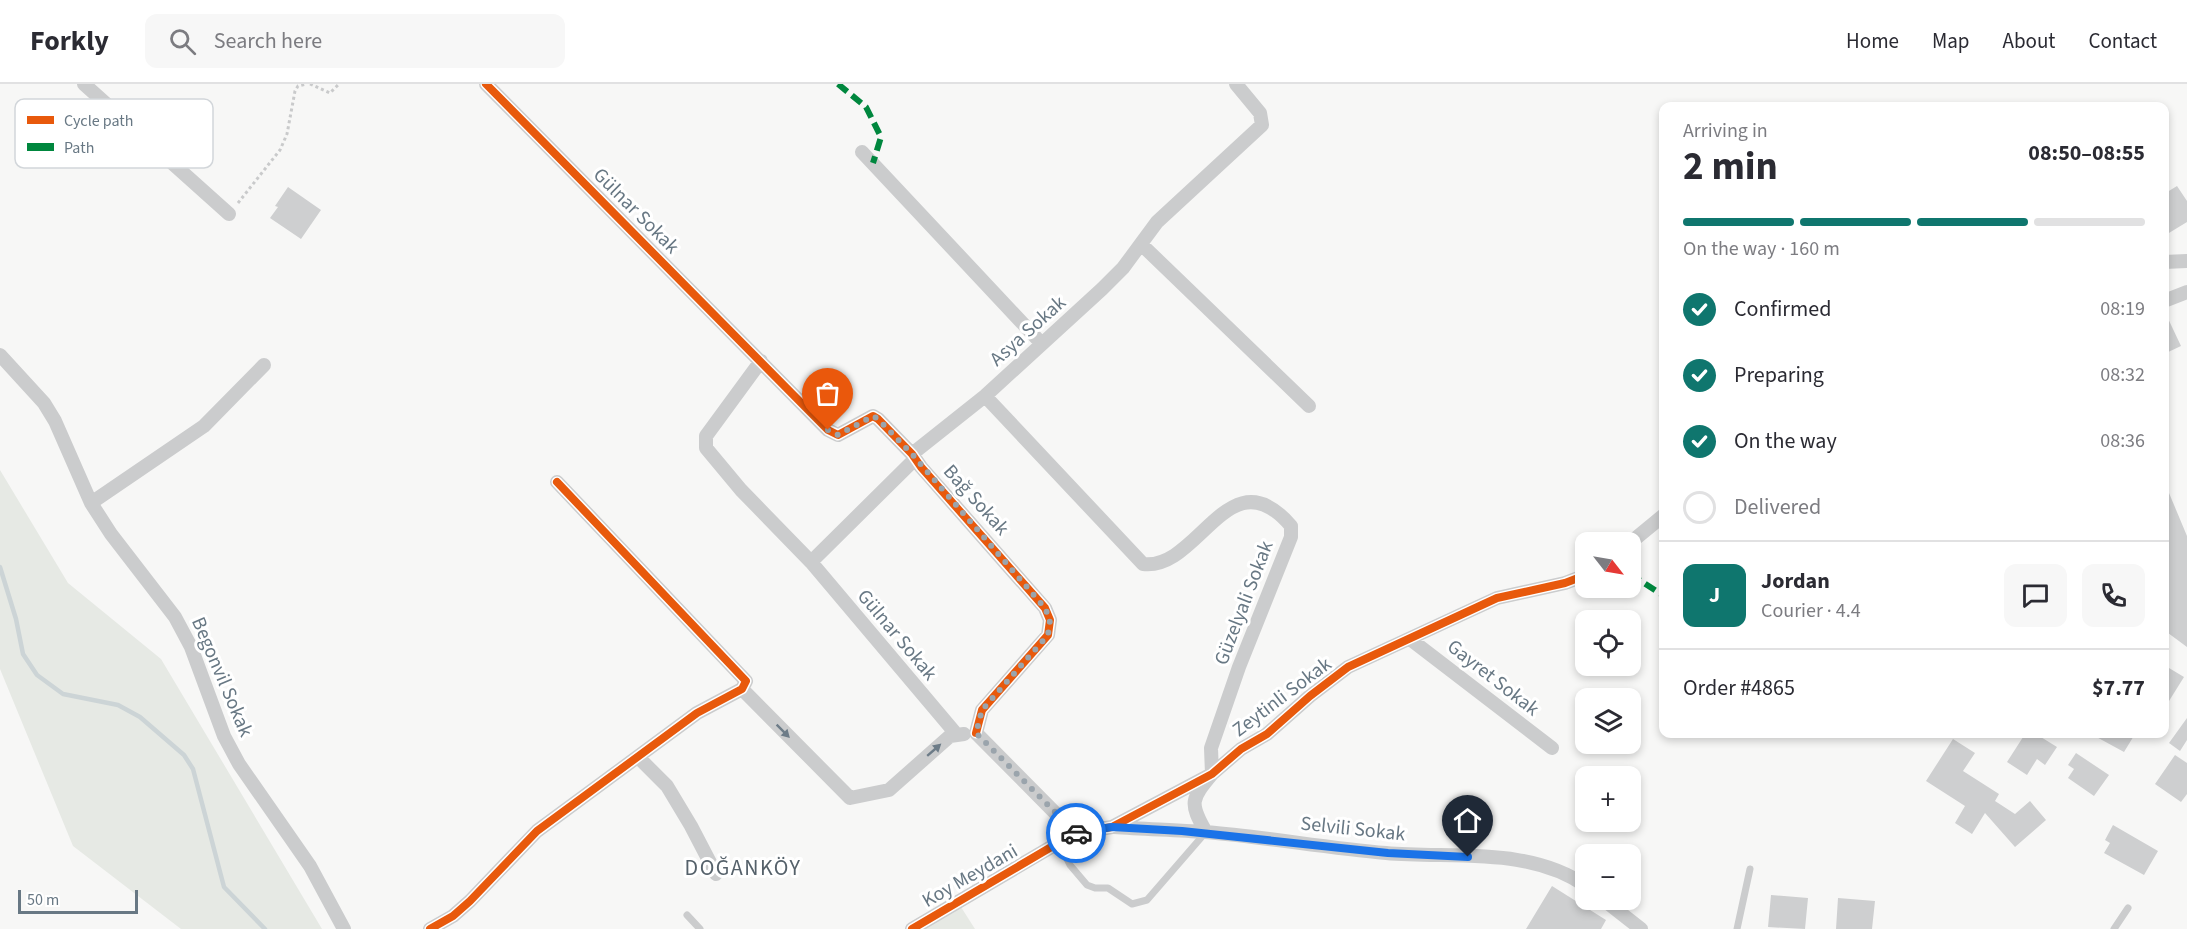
<!DOCTYPE html>
<meta charset="utf-8">
<style>
:root{--surface:#fff;--page:#f7f7f7;--text:#2b2b33;--muted:#7c7c81;--line:#e1e1e2;--accent:#0f766e}
body{margin:0;font-family:"Source Sans 3",sans-serif;background:var(--page);color:var(--text);height:100vh;display:flex;flex-direction:column;font-size:22px;white-space:nowrap}
*{box-sizing:border-box;margin:0}
p{font-size:20px;color:var(--muted)}
.icon{flex:none;width:33px;height:33px;fill:none;stroke:currentColor;stroke-width:2;stroke-linecap:round;stroke-linejoin:round}
.map{position:relative;flex:1;overflow:hidden}
.drawer{position:absolute;left:1659px;top:18px;width:510px;height:636px;display:flex;flex-direction:column;background:var(--surface);border-radius:12px;box-shadow:0 3px 9px #0003}
.drawer>*{flex:none}
.needle{width:39px;rotate:121deg}
.buttons{position:absolute;left:1575px;top:448px;display:grid;gap:12px}
.buttons a{display:grid;place-items:center;width:66px;height:66px;border-radius:12px;background:var(--surface);box-shadow:0 3px 9px #0003;font-size:30px}
.scale{position:absolute;left:18px;bottom:15px;width:120px;box-sizing:border-box;padding-left:6px;border:3px solid #687884;border-top:0;font-size:16px;line-height:21px;white-space:nowrap;color:#687884;-webkit-text-stroke:4px #fff;paint-order:stroke}
.pin{position:absolute;display:grid;place-items:center;width:51px;height:51px;color:#fff;margin:-62px -26px;border-radius:50% 50% 50% 0;rotate:-45deg;box-shadow:0 0 6px #0007}
.pin .icon{rotate:45deg}
.courier{position:absolute;display:grid;place-items:center;width:60px;height:60px;margin:-30px;border:4px solid #1a73e8;border-radius:50%;background:#fff;color:#222;box-shadow:0 2px 8px #0007}
.summary em{font-style:normal;font-weight:700}
.summary div{display:flex;flex-direction:column-reverse}
.summary{display:flex;align-items:center;justify-content:space-between;height:102px;padding:0 24px}
h1{font-size:39px;font-weight:700;line-height:45px}
.bar{display:grid;grid-template-columns:repeat(4,1fr);gap:9px 6px;align-content:center;height:72px;padding:0 24px}
.bar i{height:8px;border-radius:4px;background:var(--line)}
.bar .active{background:var(--accent)}
.bar p{grid-column:span 4}
.line{display:flex;align-items:center;gap:15px;padding:0 24px;border-top:2px solid var(--line)}
.line div{flex:1}
.round{display:grid;place-items:center;flex:none;width:63px;height:63px;border-radius:12px;background:var(--page)}
ol{padding:0 24px;list-style:none}
li{display:flex;align-items:center;gap:18px;height:66px}
li p{margin-inline-start:auto}
li .icon{padding:6px;border-radius:50%;background:var(--accent);color:#fff;stroke-width:4}
li:last-child{color:var(--muted)}
li i{width:33px;height:33px;border:3px solid var(--line);border-radius:50%}
header{display:flex;align-items:center;gap:36px;box-sizing:border-box;height:84px;padding:0 30px;background:var(--surface);border-bottom:2px solid var(--line)}
header strong{font-size:28px}
nav{display:flex;gap:33px;margin-inline-start:auto;font-size:21px}
.search{width:420px;height:54px;background:var(--page);display:flex;align-items:center;gap:15px;box-sizing:border-box;padding:0 21px;border-radius:12px;color:var(--muted);font-size:22px}
.map>svg:first-child{display:block}
.green{fill:#e6e9e4}
.lines{fill:none;stroke-linecap:round;stroke-linejoin:round}
.stream{stroke:#ccd4d6;stroke-width:4.5}
.building{fill:#cecfd0}
.path{stroke:#c9cacb;stroke-width:3;stroke-dasharray:3 3;stroke-linecap:butt}
.service{stroke:#cbcccd;stroke-width:7}
.minor{stroke:#cbcccd;stroke-width:14}
.quiet{stroke:#00873e;stroke-width:6;stroke-dasharray:12 6;stroke-linecap:butt}
.cycleway-casing{stroke:#fff;stroke-width:11}
.cycleway{stroke:#e8590c;stroke-width:8}
.oneway{fill:#6d7c88}
.done{stroke:#9aa4ac;stroke-width:6;stroke-dasharray:0 10.8}
.route{stroke:#1a73e8;stroke-width:8}
.labels{text-anchor:middle;dominant-baseline:central;stroke-width:6;stroke-linejoin:round;paint-order:stroke}
.street-label{font-size:20px;fill:#687884;stroke:#fff}
.quarter-label{font-size:22px;letter-spacing:1.5px;fill:#55616a;stroke:#fff}
.key{fill:#fff;stroke:#d2d6da;stroke-width:1.5}
.key-label{font-size:16px;fill:#687884}
</style>
<header>
<strong>Forkly</strong>
<div class="search"><svg class="icon" aria-label="search" viewBox="0 0 24 24"><circle cx="10" cy="10" r="6"/><path d="M15 15l6 6"/></svg>Search here</div>
<nav><a>Home</a><a>Map</a><a>About</a><a>Contact</a></nav>
</header>
<div class="map">
<svg width="2187" height="845" viewBox="0 0 2187 845">
<rect width="100%" height="100%" fill="#f7f7f6"/>
<path class="green" d="M0,386l68,113 93,76 161,270h-141l-108,-83 -73,-177z
M961,823l14,22h-56z"/>
<g class="lines">
<path class="stream" d="M0,483l16,52 7,35 14,21 26,19 55,11 22,12 44,38 9,14 31,118 41,42"/>
</g>
<path class="building" d="M2177,102l10,15v21l-23,14v-42z
M288,103l33,23 -20,29 -31,-21 8,-11 -3,-1z
M2164,226l17,36 -17,8z
M2164,397l23,55v111l-23,-17z
M2164,581l20,12 -20,32z
M2187,634v22l-7,11 -11,-8z
M2025,650h11l21,13 -12,18 -8,-6 -10,16 -20,-13z
M2091,650h44l-11,18z
M1953,655l22,14 -12,18 36,23 -4,7 20,13 15,-13 16,19 -31,27 -30,-34 -13,21 -17,-11 10,-17 -39,-25z
M2076,669l33,22 -15,21 -26,-18 6,-9 -6,-4z
M2175,671l12,8v31l-6,8 -26,-18z
M2113,741l45,26 -14,24 -40,-22 6,-10 -5,-3z
M1552,802l54,34 -5,9h-75z
M1771,811l37,3 -3,31 -37,-2z
M1838,814l37,3 -3,28h-36z"/>
<g class="lines">
<path class="path" d="M310,0l20,9 9,-9
M238,119l42,-53 7,-16 8,-43 3,-5 9,-2"/>
<path class="service" d="M1059,759l11,22 17,20 8,3h13l24,16 15,-4 59,-68
M687,831l13,14
M1737,845l13,-60
M2114,845l14,-21"/>
<path class="minor" d="M84,0l145,130
M486,0l342,346 10,5 35,-19 5,3 34,35 9,13 124,141 5,12 -2,15 -66,75 -6,23
M862,68l180,192
M1141,160l168,162
M2164,178l23,-1
M2164,217l23,-9
M0,271l44,48 11,18 36,82 20,31 64,83 16,30 33,89 15,28 71,102 34,63
M761,277l-55,75v12l35,42 70,72 146,173
M985,312l158,168c56,7 86,-111 148,-38v11l-52,130 -28,81 1,26c-21,25 -23,29 -6,58
M912,370l73,-58 117,-107 21,-21 34,-46 105,-97 -2,-12 -24,-29
M91,419l113,-77 60,-61
M1630,459l34,-28
M811,478l104,-103
M1410,555l142,109
M742,605l108,109 39,-8 61,-54 14,-2
M976,649l99,100
M638,673l29,29 24,40 25,48
M1114,743c30,2 61,3 91,5 61,5 121,16 181,21 66,6 143,-7 200,33
M1604,816l37,29
M430,845l23,-13 17,-15 67,-70 160,-118 45,-24 4,-8 -189,-199
M912,845l163,-96 37,-6 100,-53 29,-25 26,-15 43,-38 38,-29 149,-69 68,-15 21,-8"/>
<path class="quiet" d="M838,0l28,23 15,30 -8,26
M1630,490l34,22"/>
<g class="cycleway-casing">
<path id="cycleway" d="M486,0l342,346 10,5 35,-19 5,3 34,35 9,13 124,141 5,12 -2,15 -66,75 -6,23
M430,845l23,-13 17,-15 67,-70 160,-118 45,-24 4,-8 -189,-199
M912,845l163,-96 37,-6 100,-53 29,-25 26,-15 43,-38 38,-29 149,-69 68,-15 21,-8"/>
</g>
<use href="#cycleway" class="cycleway"/>
</g>
<defs><path id="oneway-solid" d="M-6-.8H1V-3.2L6.5 0L1 3.2V.8H-6Z" transform="scale(1.5)"/></defs>
<g class="oneway">
<use href="#oneway-solid" transform="translate(783 647) rotate(45)"/>
<use href="#oneway-solid" transform="translate(934 666) rotate(-41)"/>
</g>
<g class="lines">
<path class="done" d="M828,346l10,5 35,-19 5,3 34,35 133,154 5,12 -2,15 -66,75 -6,23 100,100"/>
<path class="route" d="M1076,749l36,-6 70,4 206,22 80,4"/>
</g>
<g class="labels">
<g class="street-label">
<text transform="translate(636 127) rotate(45)">Gülnar Sokak</text>
<text transform="translate(1028 247) rotate(-42)">Asya Sokak</text>
<text transform="translate(976 416) rotate(48)">Bağ Sokak</text>
<text transform="translate(1244 519) rotate(-69)">Güzelyali Sokak</text>
<text transform="translate(897 551) rotate(50)">Gülnar Sokak</text>
<text transform="translate(222 593) rotate(67)">Begonvil Sokak</text>
<text transform="translate(1493 594) rotate(38)">Gayret Sokak</text>
<text transform="translate(1282 613) rotate(-37)">Zeytinli Sokak</text>
<text transform="translate(1353 745) rotate(6)">Selvili Sokak</text>
<text transform="translate(970 792) rotate(-30)">Koy Meydani</text>
</g>
<g class="quarter-label">
<text x="743" y="784">DOĞANKÖY</text>
</g>
</g>
<rect x="15" y="15" width="198" height="69" rx="9" class="key"/>
<rect x="27" y="32" width="27" height="8" fill="#e8590c"/>
<rect x="27" y="59" width="27" height="8" fill="#00873e"/>
<g class="key-label">
<text x="64" y="42">Cycle path</text>
<text x="64" y="69">Path</text>
</g>
</svg>
<div class="buttons">
<a><svg class="needle" viewBox="-14 -14 28 28"><path d="M0-13l5 13h-10z" fill="#e53935"/><path d="M0 13l5-13h-10z" fill="#7c7c81"/></svg></a>
<a><svg class="icon" aria-label="locate" viewBox="0 0 24 24"><circle cx="12" cy="12" r="6"/><path d="M12 2v4M12 18v4M2 12h4M18 12h4"/></svg></a>
<a><svg class="icon" aria-label="layers" viewBox="0 0 24 24"><path d="M12 4l9 5-9 5-9-5zM3 14l9 5 9-5"/></svg></a>
<a>+</a>
<a>−</a>
</div>
<div class="scale">50 m</div>
<div class="pin" style="left:828px;top:346px;background:#ea580c"><svg class="icon" aria-label="bag" viewBox="0 0 24 24"><path d="M5 8h14l-1 12H6zM9 8a3 3 0 0 1 6 0"/></svg></div>
<div class="pin" style="left:1468px;top:773px;background:#1f2937"><svg class="icon" aria-label="home" viewBox="0 0 24 24"><path d="M3 11l9-7 9 7M6 9v11h12V9"/></svg></div>
<div class="courier" style="left:1076px;top:749px"><svg class="icon" aria-label="car" viewBox="0 0 24 24"><path d="M5 17H2v-5l4-1 3-4h7l3 4 3 1v5h-3M9 17h6M6 11h13"/><circle cx="7" cy="17" r="2"/><circle cx="17" cy="17" r="2"/></svg></div>
<section class="drawer">
<div class="summary"><div><h1>2 min</h1><p>Arriving in</p></div><em>08:50–08:55</em></div>
<div class="bar"><i class="active"></i><i class="active"></i><i class="active"></i><i></i><p>On the way · 160 m</p></div>
<ol>
<li><svg class="icon" aria-label="check" viewBox="0 0 24 24"><path d="M5 12l5 5 9-10"/></svg>Confirmed<p>08:19</p></li>
<li><svg class="icon" aria-label="check" viewBox="0 0 24 24"><path d="M5 12l5 5 9-10"/></svg>Preparing<p>08:32</p></li>
<li><svg class="icon" aria-label="check" viewBox="0 0 24 24"><path d="M5 12l5 5 9-10"/></svg>On the way<p>08:36</p></li>
<li><i></i>Delivered</li>
</ol>
<div class="line" style="height:108px"><b class="round" style="background:var(--accent);color:#fff">J</b><div><b>Jordan</b><p>Courier · 4.4</p></div><a class="round"><svg class="icon" aria-label="chat" viewBox="0 0 24 24"><path d="M4 5h16v11H9l-5 4z"/></svg></a><a class="round"><svg class="icon" aria-label="phone" viewBox="0 0 24 24"><path d="M5 4h4l2 5-3 2q2 4 5 5l2-3 5 2v4C11 20 4 13 5 4z"/></svg></a></div>
<div class="line" style="height:78px"><div>Order #4865</div><b>$7.77</b></div>
</section>
</div>
